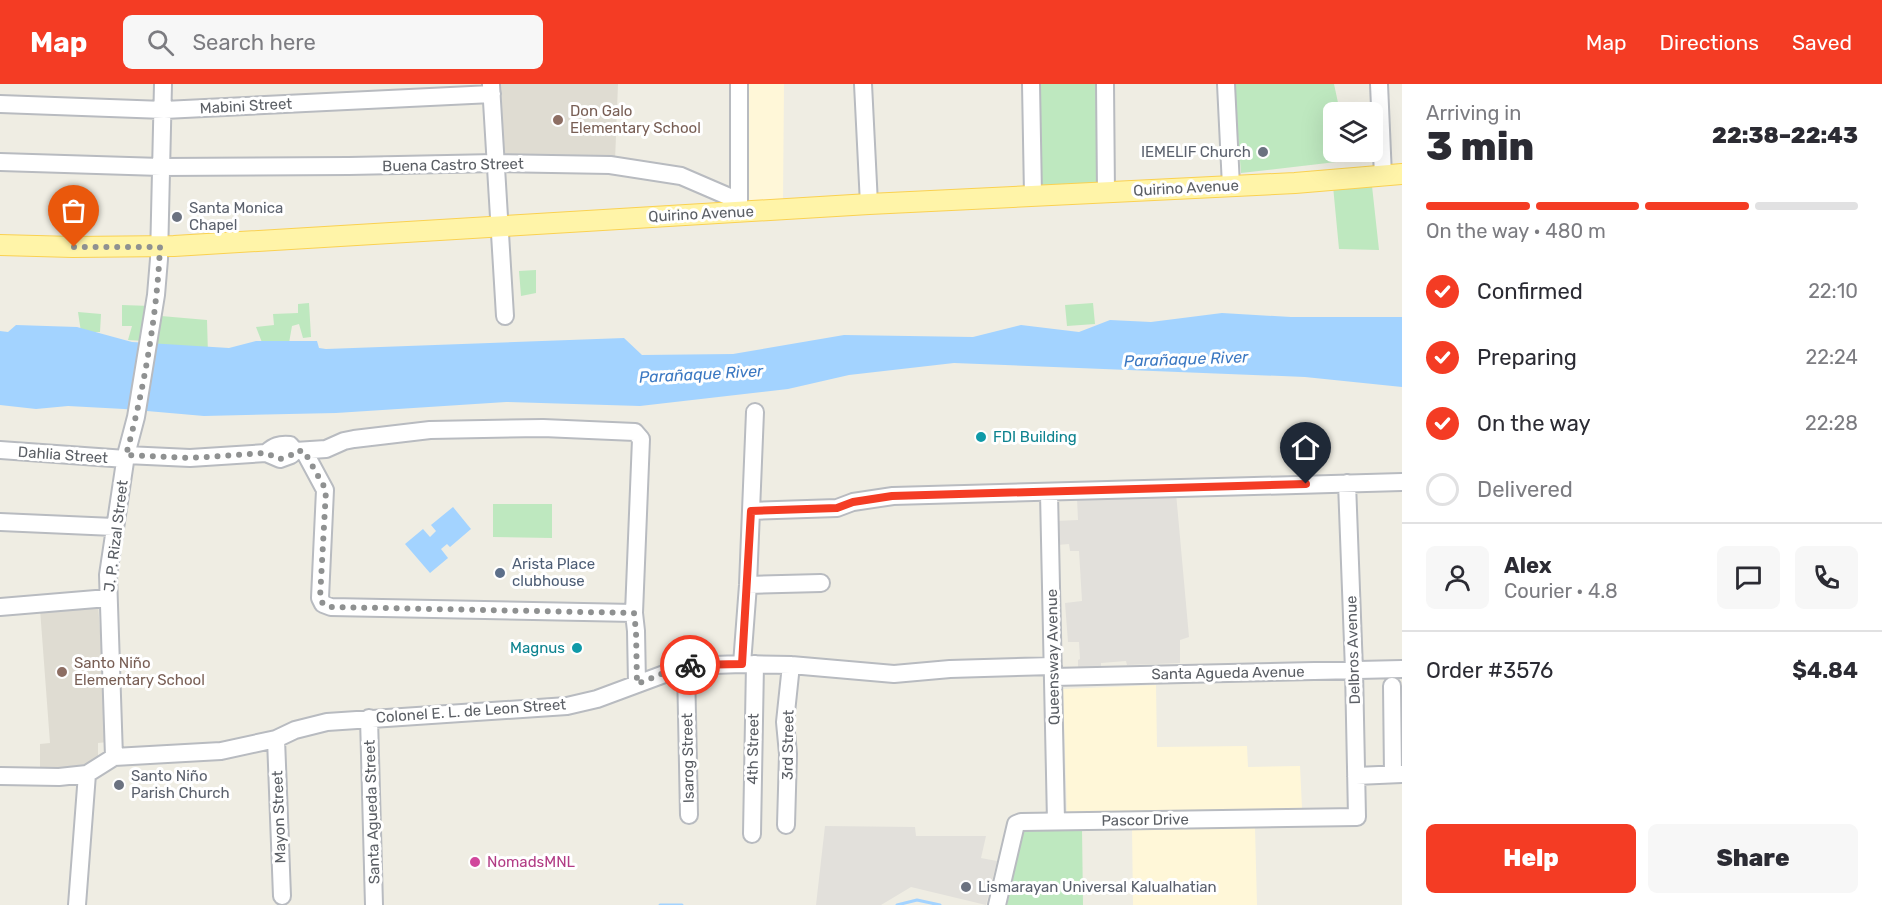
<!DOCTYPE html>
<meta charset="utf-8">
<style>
:root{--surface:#fff;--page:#f7f7f7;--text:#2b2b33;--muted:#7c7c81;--line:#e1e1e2;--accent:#f43c24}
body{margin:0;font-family:Rubik,sans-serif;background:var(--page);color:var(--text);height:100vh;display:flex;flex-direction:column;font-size:22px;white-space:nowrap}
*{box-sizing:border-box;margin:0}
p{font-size:20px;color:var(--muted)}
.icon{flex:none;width:33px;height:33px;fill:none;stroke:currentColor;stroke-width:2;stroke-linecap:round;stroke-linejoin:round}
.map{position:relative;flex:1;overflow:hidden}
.details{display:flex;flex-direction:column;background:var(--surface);width:480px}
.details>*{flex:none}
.fabs{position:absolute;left:1323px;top:18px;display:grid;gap:12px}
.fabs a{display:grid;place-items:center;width:60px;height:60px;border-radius:9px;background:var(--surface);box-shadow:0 6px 24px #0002;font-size:30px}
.pin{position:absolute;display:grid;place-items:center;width:51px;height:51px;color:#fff;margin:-62px -26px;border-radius:50% 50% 50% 0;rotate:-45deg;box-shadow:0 0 6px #0007}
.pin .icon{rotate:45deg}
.courier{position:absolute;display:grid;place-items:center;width:60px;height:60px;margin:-30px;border:4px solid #f43c24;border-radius:50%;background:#fff;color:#222;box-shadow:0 2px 8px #0007}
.head em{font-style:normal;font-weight:800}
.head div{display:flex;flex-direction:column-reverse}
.head{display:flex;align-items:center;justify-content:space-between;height:102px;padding:0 24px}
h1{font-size:39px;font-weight:800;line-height:45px}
.bar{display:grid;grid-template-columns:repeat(4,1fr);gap:9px 6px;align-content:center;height:72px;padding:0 24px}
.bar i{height:8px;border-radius:4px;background:var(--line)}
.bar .selected{background:var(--accent)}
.bar p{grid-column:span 4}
.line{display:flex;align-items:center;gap:15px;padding:0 24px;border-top:2px solid var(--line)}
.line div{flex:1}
.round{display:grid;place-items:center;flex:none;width:63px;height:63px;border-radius:9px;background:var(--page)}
ol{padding:0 24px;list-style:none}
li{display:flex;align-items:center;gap:18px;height:66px}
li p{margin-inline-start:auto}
li .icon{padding:6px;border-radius:50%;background:var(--accent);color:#fff;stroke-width:4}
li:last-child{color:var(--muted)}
li i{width:33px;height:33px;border:3px solid var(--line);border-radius:50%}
.button{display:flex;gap:12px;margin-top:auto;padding:12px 24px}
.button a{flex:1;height:69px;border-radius:9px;background:var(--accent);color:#fff;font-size:24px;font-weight:800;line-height:69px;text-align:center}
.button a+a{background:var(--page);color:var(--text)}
header{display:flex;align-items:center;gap:36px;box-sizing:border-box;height:84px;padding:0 30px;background:var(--accent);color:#fff}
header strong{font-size:28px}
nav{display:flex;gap:33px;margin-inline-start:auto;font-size:21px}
.search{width:420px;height:54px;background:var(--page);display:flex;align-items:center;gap:15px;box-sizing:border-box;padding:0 21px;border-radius:9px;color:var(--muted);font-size:22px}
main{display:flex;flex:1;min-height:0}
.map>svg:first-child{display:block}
.commercial{fill:#fff7d8}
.industrial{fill:#e2e0db}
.education{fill:#dfdcd2}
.green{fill:#bee8bf}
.water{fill:#a3d3ff}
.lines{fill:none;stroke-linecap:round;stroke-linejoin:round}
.stream{stroke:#a3d3ff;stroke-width:3}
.minor-casing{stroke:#b8bbc0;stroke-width:20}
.major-casing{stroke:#fad151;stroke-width:22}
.minor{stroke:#fff;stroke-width:16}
.major{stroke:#fff4a8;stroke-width:20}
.done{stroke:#8f9191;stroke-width:6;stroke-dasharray:0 10.8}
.route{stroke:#f43c24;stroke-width:8}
.education-dot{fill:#8d6e63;stroke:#fff;stroke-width:2}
.worship-dot{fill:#6b7280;stroke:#fff;stroke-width:2}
.culture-dot{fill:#0f9aa8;stroke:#fff;stroke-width:2}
.service-dot{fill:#5c6f8a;stroke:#fff;stroke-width:2}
.hotel-dot{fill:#d1479c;stroke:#fff;stroke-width:2}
.labels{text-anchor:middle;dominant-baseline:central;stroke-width:6;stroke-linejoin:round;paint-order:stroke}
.street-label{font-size:15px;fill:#5b5f65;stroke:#fff}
.education-label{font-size:15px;fill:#785e54;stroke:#fff;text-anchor:start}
.worship-label{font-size:15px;fill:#5b616d;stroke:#fff;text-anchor:start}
.culture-label{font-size:15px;fill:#0d838f;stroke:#fff;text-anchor:start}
.service-label{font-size:15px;fill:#4e5e75;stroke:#fff;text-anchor:start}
.hotel-label{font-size:15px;fill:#b23c85;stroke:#fff;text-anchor:start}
.water-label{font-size:16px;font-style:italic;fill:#3b78c2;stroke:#fff}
</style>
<header>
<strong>Map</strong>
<div class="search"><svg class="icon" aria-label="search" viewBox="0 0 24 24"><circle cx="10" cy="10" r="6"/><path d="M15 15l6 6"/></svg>Search here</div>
<nav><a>Map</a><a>Directions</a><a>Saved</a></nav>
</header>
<main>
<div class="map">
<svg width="1402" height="821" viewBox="0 0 1402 821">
<rect width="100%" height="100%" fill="#efede3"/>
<path class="commercial" d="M744,0h40l-1,117 -40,2z
M1156,601l1,62 90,-1 1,21 52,-1 2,42 -235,6 -4,-125z
M1132,743l123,1 2,77h-124z"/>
<path class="industrial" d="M1176,409l13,144 -9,3v23l-53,2 -1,-4 -25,2v7l-23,1v-11l2,-1 -1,-17h-11l-3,-39 17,-2 -3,-50h-9l-1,-7 -12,1 -1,-24 22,-1 -1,-22z
M825,742l90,1 1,9h70l-5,22 16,3 -11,44 -75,-18 -30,18h-65z"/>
<path class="education" d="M497,0h121l-3,77 -114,-4z
M98,520l10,138 -10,1v17l-31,15h-27v-31l10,-1 -10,-134z"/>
<path class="green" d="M1039,0h61l1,100 -61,3z
M1234,0h100l6,28h-6v40h18l1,8 -112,13z
M1333,102h39l7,64 -40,-1z
M536,186v23l-15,3 -2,-25z
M309,219l2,34 -8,1 -4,-14 -7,2 -3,17 -26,2 -7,-18 18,-2 -1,-11 25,-1v-9z
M1093,219l2,21 -28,2 -2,-21z
M122,221l29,1 -6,35 -17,-1 4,-14h-10z
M78,228l23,2 -1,18h-19z
M161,232l46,4 1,35 -51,-10z
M493,420h59v34l-59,-1z
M1082,744l1,77h-76l16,-74z"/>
<path class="water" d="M1222,229l69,4h111v70l-97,-10 -351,-14 -105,12 -61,14 -148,17 -134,-4 -170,11 -132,3 -80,-7 -56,-3 -32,3 -36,-4v-74l8,1 8,-7 61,2 55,15 97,6 27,-7h61l2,7 7,1 298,-11 18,17 91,-1 111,-19 129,2 48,-12 58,7 31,-12 41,2z
M453,423l18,22 -21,18 -3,-3 -6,5 7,9 -18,15 -25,-29 18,-15 7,8 6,-6 -5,-6z"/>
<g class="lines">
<path class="stream" d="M660,821h22
M897,821l20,-5 23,5"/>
<g class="minor-casing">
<path id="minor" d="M863,0l6,120
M1031,0l2,111
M1105,0l1,109
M1226,0l5,102
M1379,0l4,92
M491,1l14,231
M0,20l164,6 328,-16
M0,78l161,5 188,-1 147,-3 114,2 71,11 58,25
M739,128v-128
M0,366l126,9
M304,367l21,39 -5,108 3,6 8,3 303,6
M266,369c8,-7 13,-9 24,-8l5,6
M126,371l64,3 76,-5 14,6 11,-4 4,-4 31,-2 18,-8 10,-2 76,-9 113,-2 92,4 6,7 -7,174 2,18 1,53
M1049,409l7,328
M751,427l86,-3 16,-6 40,-6 509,-14
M0,438l114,5
M748,501l73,-2
M0,523l108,-9
M742,580l6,-79 7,-173
M686,582l3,149
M1053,593l349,-8
M1392,602l1,88
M369,634l5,187
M276,655l6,157
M114,673l-6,-182 18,-120 10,-38 20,-122 3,-36 4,-175
M0,692l59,1 28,-3 27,-17 107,-6 55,-12 19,-9 32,-8 240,-16 30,-7 89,-33 56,-2 49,1 103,9 56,-5 103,-3
M1356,692l46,-2
M786,741l2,-71 -3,-32 6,-57
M752,750l3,-170
M77,821l10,-131
M997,821l19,-81 5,-2 336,-5 -3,-147 -7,-187"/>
</g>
<g class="major-casing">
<path id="major" d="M0,161l73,2 101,-1 695,-42 426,-21 107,-9"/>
</g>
<use href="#minor" class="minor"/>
<use href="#major" class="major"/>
</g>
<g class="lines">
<path class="done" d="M74,163h86c-3,67 -16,143 -34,208l64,3 76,-5 14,6 11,-4 4,-4h9l22,39 -6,108 3,6 8,3 303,6 2,18 1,53 39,-16 14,-3"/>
<path class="route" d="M690,581l52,-1 9,-153 86,-3 16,-6 39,-6 414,-12"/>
</g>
<g class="education-dot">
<circle cx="558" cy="36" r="6"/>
<circle cx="62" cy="588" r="6"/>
</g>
<g class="worship-dot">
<circle cx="1263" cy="68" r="6"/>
<circle cx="177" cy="133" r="6"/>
<circle cx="119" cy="701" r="6"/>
<circle cx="966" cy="803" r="6"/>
</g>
<g class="culture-dot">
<circle cx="981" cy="353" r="6"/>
<circle cx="577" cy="564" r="6"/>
</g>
<circle class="service-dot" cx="500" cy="489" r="6"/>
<circle class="hotel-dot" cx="475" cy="778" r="6"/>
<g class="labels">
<g class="street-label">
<text transform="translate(246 22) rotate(-3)">Mabini Street</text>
<text transform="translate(453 81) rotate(-1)">Buena Castro Street</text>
<text transform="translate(1186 104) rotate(-3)">Quirino Avenue</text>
<text transform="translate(701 130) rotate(-3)">Quirino Avenue</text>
<text transform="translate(63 371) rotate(4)">Dahlia Street</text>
<text transform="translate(116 452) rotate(-83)">J. P. Rizal Street</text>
<text transform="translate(1353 566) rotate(-92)">Delbros Avenue</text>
<text transform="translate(1053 573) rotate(-91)">Queensway Avenue</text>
<text transform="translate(1228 589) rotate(-1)">Santa Agueda Avenue</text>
<text transform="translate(471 627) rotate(-4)">Colonel E. L. de Leon Street</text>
<text transform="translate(788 661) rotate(-89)">3rd Street</text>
<text transform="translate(753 665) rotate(-89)">4th Street</text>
<text transform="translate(688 674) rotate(-91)">Isarog Street</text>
<text transform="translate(372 728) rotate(-92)">Santa Agueda Street</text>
<text transform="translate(279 733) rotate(-92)">Mayon Street</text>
<text transform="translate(1145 736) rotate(-1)">Pascor Drive</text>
</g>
<g class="education-label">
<text x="570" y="27">Don Galo<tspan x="570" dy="17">Elementary School</tspan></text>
<text x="74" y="579">Santo Niño<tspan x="74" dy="17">Elementary School</tspan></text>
</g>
<g class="worship-label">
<text x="1251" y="68" text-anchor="end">IEMELIF Church</text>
<text x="189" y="124">Santa Monica<tspan x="189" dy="17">Chapel</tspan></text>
<text x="131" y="692">Santo Niño<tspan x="131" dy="17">Parish Church</tspan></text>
<text x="978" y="803">Lismarayan Universal Kalualhatian</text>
</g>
<g class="culture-label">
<text x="993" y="353">FDI Building</text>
<text x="565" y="564" text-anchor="end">Magnus</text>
</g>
<g class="service-label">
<text x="512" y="480">Arista Place<tspan x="512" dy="17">clubhouse</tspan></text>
</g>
<g class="hotel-label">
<text x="487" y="778">NomadsMNL</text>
</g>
<g class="water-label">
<text transform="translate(1186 275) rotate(-2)">Parañaque River</text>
<text transform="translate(701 290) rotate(-3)">Parañaque River</text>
</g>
</g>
</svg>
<div class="fabs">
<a><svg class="icon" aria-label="layers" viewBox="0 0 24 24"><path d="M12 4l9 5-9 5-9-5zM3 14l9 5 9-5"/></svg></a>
</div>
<div class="pin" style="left:74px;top:163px;background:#ea580c"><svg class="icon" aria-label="bag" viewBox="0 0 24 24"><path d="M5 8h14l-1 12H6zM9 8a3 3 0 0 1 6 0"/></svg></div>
<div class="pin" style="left:1306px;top:400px;background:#1f2937"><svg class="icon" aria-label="home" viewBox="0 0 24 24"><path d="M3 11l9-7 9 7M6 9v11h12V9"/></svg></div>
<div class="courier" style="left:690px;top:581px"><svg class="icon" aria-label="bike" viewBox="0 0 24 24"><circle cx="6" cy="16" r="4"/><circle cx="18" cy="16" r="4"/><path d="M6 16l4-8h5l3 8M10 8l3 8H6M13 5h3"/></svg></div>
</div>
<section class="details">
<div class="head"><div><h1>3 min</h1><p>Arriving in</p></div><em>22:38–22:43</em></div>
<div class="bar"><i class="selected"></i><i class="selected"></i><i class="selected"></i><i></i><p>On the way · 480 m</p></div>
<ol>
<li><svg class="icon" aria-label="check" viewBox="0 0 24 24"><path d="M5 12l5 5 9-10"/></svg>Confirmed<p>22:10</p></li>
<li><svg class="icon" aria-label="check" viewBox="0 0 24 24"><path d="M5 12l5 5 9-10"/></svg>Preparing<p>22:24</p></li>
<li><svg class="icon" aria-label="check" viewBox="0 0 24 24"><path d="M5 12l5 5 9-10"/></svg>On the way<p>22:28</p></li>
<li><i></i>Delivered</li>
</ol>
<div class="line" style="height:108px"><a class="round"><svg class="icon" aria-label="person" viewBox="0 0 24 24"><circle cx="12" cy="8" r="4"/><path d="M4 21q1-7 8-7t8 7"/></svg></a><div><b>Alex</b><p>Courier · 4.8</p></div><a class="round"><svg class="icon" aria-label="chat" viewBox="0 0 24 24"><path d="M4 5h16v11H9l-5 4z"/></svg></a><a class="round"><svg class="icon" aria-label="phone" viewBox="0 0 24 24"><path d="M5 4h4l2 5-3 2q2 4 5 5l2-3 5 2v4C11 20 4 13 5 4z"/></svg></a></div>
<div class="line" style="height:78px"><div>Order #3576</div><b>$4.84</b></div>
<div class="button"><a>Help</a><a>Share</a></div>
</section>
</main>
